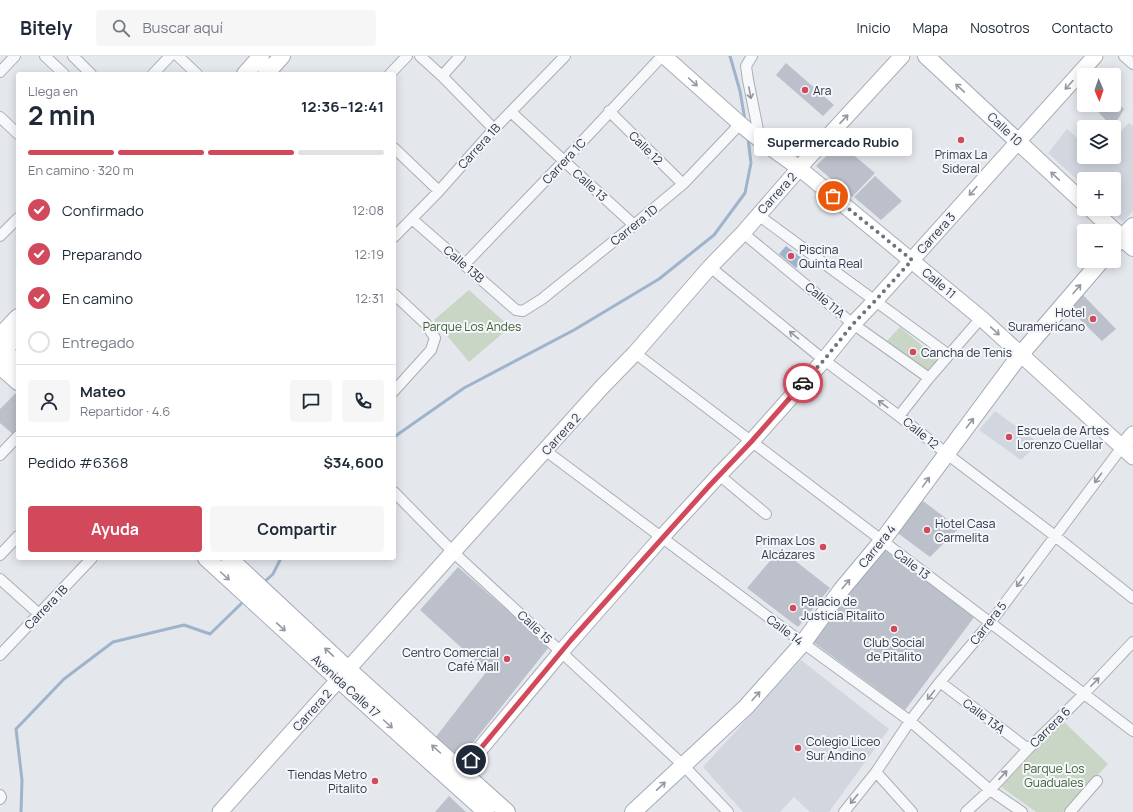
<!DOCTYPE html>
<html lang="es">
<meta charset="utf-8">
<style>
:root{--surface:#fff;--page:#f6f6f7;--text:#1f2937;--muted:#747a83;--line:#e0e1e3;--accent:#d1495b}
body{margin:0;font-family:Manrope,sans-serif;background:var(--page);color:var(--text);height:100vh;display:flex;flex-direction:column;font-size:15px;white-space:nowrap}
*{box-sizing:border-box;margin:0}
p{font-size:13px;color:var(--muted)}
.icon{flex:none;width:22px;height:22px;fill:none;stroke:currentColor;stroke-width:2;stroke-linecap:round;stroke-linejoin:round}
.map{position:relative;flex:1;overflow:hidden}
.details{position:absolute;left:16px;top:16px;width:380px;height:488px;display:flex;flex-direction:column;background:var(--surface);border-radius:4px;box-shadow:0 2px 10px #0003}
.details>*{flex:none}
.needle{width:26px;rotate:178deg}
.tools{position:absolute;left:1077px;top:12px;display:grid;gap:8px}
.tools a{display:grid;place-items:center;width:44px;height:44px;border-radius:4px;background:var(--surface);box-shadow:0 2px 10px #0003;font-size:20px}
.pin{position:absolute;display:grid;place-items:center;width:34px;height:34px;color:#fff;margin:-17px;border:2px solid #fff;border-radius:50%;box-shadow:0 1px 4px #0007}
.courier{position:absolute;display:grid;place-items:center;width:40px;height:40px;margin:-20px;border:3px solid #d1495b;border-radius:50%;background:#fff;color:#222;box-shadow:0 1px 5px #0007}
.bubble{position:absolute;height:28px;border-radius:4px;background:var(--surface);box-shadow:0 2px 10px #0003;font-size:13px;font-weight:700;line-height:28px;text-align:center}
.summary em{font-style:normal;font-weight:700}
.summary div{display:flex;flex-direction:column-reverse}
.summary{display:flex;align-items:center;justify-content:space-between;height:68px;padding:0 12px}
h1{font-size:26px;font-weight:700;line-height:30px}
.bar{display:grid;grid-template-columns:repeat(4,1fr);gap:6px 4px;align-content:center;height:48px;padding:0 12px}
.bar i{height:5px;border-radius:3px;background:var(--line)}
.bar .active{background:var(--accent)}
.bar p{grid-column:span 4}
.line{display:flex;align-items:center;gap:10px;padding:0 12px;border-top:1px solid var(--line)}
.line div{flex:1}
.round{display:grid;place-items:center;flex:none;width:42px;height:42px;border-radius:4px;background:var(--page)}
ol{padding:0 12px;list-style:none}
li{display:flex;align-items:center;gap:12px;height:44px}
li p{margin-inline-start:auto}
li .icon{padding:4px;border-radius:50%;background:var(--accent);color:#fff;stroke-width:4}
li:last-child{color:var(--muted)}
li i{width:22px;height:22px;border:2px solid var(--line);border-radius:50%}
.primary-button{display:flex;gap:8px;margin-top:auto;padding:8px 12px}
.primary-button a{flex:1;height:46px;border-radius:4px;background:var(--accent);color:#fff;font-size:16px;font-weight:700;line-height:46px;text-align:center}
.primary-button a+a{background:var(--page);color:var(--text)}
header{display:flex;align-items:center;gap:24px;box-sizing:border-box;height:56px;padding:0 20px;background:var(--surface);border-bottom:1px solid var(--line)}
header strong{font-size:19px}
nav{display:flex;gap:22px;margin-inline-start:auto;font-size:14px}
.search{width:280px;height:36px;background:var(--page);display:flex;align-items:center;gap:10px;box-sizing:border-box;padding:0 14px;border-radius:4px;color:var(--muted);font-size:15px}
.map>svg:first-child{display:block}
.built{fill:#d2d6de}
.green{fill:#c9d6c5}
.water{fill:#9fb4cc}
.lines{fill:none;stroke-linecap:round;stroke-linejoin:round}
.stream{stroke:#9fb4cc;stroke-width:3}
.building{fill:#bbc0ca}
.street-casing{stroke:#a9aeb7;stroke-width:12}
.secondary-casing{stroke:#a9aeb7;stroke-width:17}
.primary-casing{stroke:#a3abb8;stroke-width:18}
.street{stroke:#f7f8fa;stroke-width:10}
.secondary{stroke:#fff;stroke-width:15}
.primary{stroke:#fff;stroke-width:16}
.oneway{stroke:#959aa2}
.oneway2{stroke:#9196a0}
.done{stroke:#6c737f;stroke-width:4;stroke-dasharray:0 7.2}
.route{stroke:#d1495b;stroke-width:5}
.poi-dot{fill:#d1495b;stroke:#f4f6f9;stroke-width:1.5}
.labels{text-anchor:middle;dominant-baseline:central;stroke-width:4;stroke-linejoin:round;paint-order:stroke}
.poi-label{font-size:12px;fill:#2b3445;stroke:#f4f6f9;text-anchor:start}
.street-label{font-size:12px;fill:#2b3445;stroke:#f4f6f9}
.park-label{font-size:12px;fill:#3f6138;stroke:#f4f6f9}
</style>
<header>
<strong>Bitely</strong>
<div class="search"><svg class="icon" aria-label="search" viewBox="0 0 24 24"><circle cx="10" cy="10" r="6"/><path d="M15 15l6 6"/></svg>Buscar aquí</div>
<nav><a>Inicio</a><a>Mapa</a><a>Nosotros</a><a>Contacto</a></nav>
</header>
<div class="map">
<svg width="1133" height="756" viewBox="0 0 1133 756">
<rect width="100%" height="100%" fill="#e4e7ec"/>
<path class="built" d="M1129,67l4,3v85l-10,11 -14,-13h5v-30h-30v7l-36,-33 19,-24 17,15v13h30v-19z
M995,355l44,32 -18,17 -42,-30z
M801,604l88,69 -60,83h-19l-16,-15 -14,15h-37l-40,-45z"/>
<path class="green" d="M469,234l41,37 -41,35 -35,-42z
M900,271l39,33 -12,15 -42,-32z
M1062,664l46,44 -45,48h-27l-36,-26z"/>
<path class="water" d="M786,190l17,13 -7,9 -17,-14z"/>
<g class="lines">
<path class="stream" d="M730,0l10,35 5,29
M394,381l70,-49 110,-58 85,-51 55,-44 31,-42 6,-30 -3,-25
M262,528l11,-10 8,-16
M21,756l1,-32 -6,-51 48,-50 49,-37 71,-17 26,9 35,-34"/>
</g>
<path class="building" d="M786,7l48,42 -11,11 -47,-41z
M1084,24v16l-8,-9z
M1114,43l10,10 -11,18h-1l-20,-22h22z
M839,87l36,30 -23,24 -36,-31z
M875,120l27,25 -21,19 -27,-23z
M1083,239l33,34 -14,12 -33,-32z
M17,336l1,40 -3,4 -15,-13v-14z
M923,445l36,27 -29,29 -35,-26z
M780,493l50,39 -32,39 -51,-39z
M883,493l92,67 -70,94 -92,-68z
M458,511l91,80 -90,113 -24,-22 52,-67 -67,-61z
M449,740l17,16h-31z"/>
<g class="lines">
<g class="street-casing">
<path id="street" d="M45,0l19,18
M73,0l18,18
M178,0l19,18
M420,0l22,20 52,53
M752,0l-6,10 2,14 12,60
M1124,0l9,8
M0,16l15,-16
M153,18l17,-18
M390,18l17,-18
M442,20l18,-20
M609,55l74,73
M511,56l53,49 70,64
M0,61l18,17
M394,92l45,43
M758,159l191,140
M412,163l104,91 7,1 19,-12 92,-74 49,-41 57,-60
M743,177l110,91 76,54
M0,180l18,-18
M394,181l45,-46 55,-62 71,-73
M464,209l100,-104 98,-105
M710,211l114,93 75,56 48,38 108,82 78,62
M394,238l32,30 9,14 -4,12 -37,41
M635,297l498,378
M899,360l30,-38 52,-60
M546,395l257,192 107,78 80,69 32,22
M0,399l18,-19
M719,419l47,39
M394,436l59,60 230,213 45,47
M0,499l18,-19
M0,523l39,35
M0,599l92,-97
M940,626l88,67
M876,716l36,40
M0,739l1,2 -1,2
M844,756l32,-40 34,-51 30,-39 50,-59 132,-176
M966,756l24,-22 38,-41 56,-55 49,-52
M1070,756l27,-31"/>
</g>
<g class="secondary-casing">
<path id="secondary" d="M664,0l81,72 15,12 39,28 182,150 152,139
M1122,391l11,-13
M461,716l100,-120 101,-115 57,-62 32,-33 73,-82 29,-36 22,-23 220,-245
M220,756l233,-260 149,-165 33,-34 75,-86 33,-34 53,-61 3,-4 103,-112"/>
</g>
<g class="primary-casing">
<path id="primary" d="M926,0l158,147
M245,18l16,-18
M266,18l16,-18
M1091,153l42,39
M1114,190l19,-20
M0,280l18,-19
M0,290l18,18
M0,298l18,-19
M0,310l18,16
M206,502l133,122 147,132
M229,502l119,111 159,143
M633,756l113,-105 57,-64 39,-54 40,-48 138,-186 81,-94"/>
</g>
<use href="#street" class="street"/>
<use href="#secondary" class="secondary"/>
<use href="#primary" class="primary"/>
</g>
<defs><path id="oneway-shaft" d="M-6 0H5M1.5-3L5.5 0L1.5 3" fill="none" stroke-width="1.6" stroke-linecap="round" stroke-linejoin="round"/></defs>
<g class="oneway">
<use href="#oneway-shaft" transform="translate(693 26) rotate(42)"/>
<use href="#oneway-shaft" transform="translate(1069 29) rotate(132)"/>
<use href="#oneway-shaft" transform="translate(960 32) rotate(-137)"/>
<use href="#oneway-shaft" transform="translate(844 63) rotate(-47)"/>
<use href="#oneway-shaft" transform="translate(1055 120) rotate(-137)"/>
<use href="#oneway-shaft" transform="translate(973 135) rotate(132)"/>
<use href="#oneway-shaft" transform="translate(1077 233) rotate(-49)"/>
<use href="#oneway-shaft" transform="translate(995 275) rotate(43)"/>
<use href="#oneway-shaft" transform="translate(970 367) rotate(-53)"/>
<use href="#oneway-shaft" transform="translate(926 426) rotate(-54)"/>
<use href="#oneway-shaft" transform="translate(225 520) rotate(42)"/>
<use href="#oneway-shaft" transform="translate(846 528) rotate(-50)"/>
<use href="#oneway-shaft" transform="translate(281 571) rotate(43)"/>
<use href="#oneway-shaft" transform="translate(329 596) rotate(-137)"/>
<use href="#oneway-shaft" transform="translate(756 640) rotate(-48)"/>
<use href="#oneway-shaft" transform="translate(388 668) rotate(42)"/>
<use href="#oneway-shaft" transform="translate(436 693) rotate(-138)"/>
<use href="#oneway-shaft" transform="translate(661 730) rotate(-43)"/>
</g>
<g class="oneway2">
<use href="#oneway-shaft" transform="translate(750 37) rotate(79)"/>
<use href="#oneway-shaft" transform="translate(794 279) rotate(-141)"/>
<use href="#oneway-shaft" transform="translate(883 348) rotate(-143)"/>
<use href="#oneway-shaft" transform="translate(1098 422) rotate(127)"/>
<use href="#oneway-shaft" transform="translate(1020 526) rotate(127)"/>
<use href="#oneway-shaft" transform="translate(1095 626) rotate(-46)"/>
<use href="#oneway-shaft" transform="translate(931 639) rotate(128)"/>
<use href="#oneway-shaft" transform="translate(1003 719) rotate(-47)"/>
<use href="#oneway-shaft" transform="translate(854 743) rotate(129)"/>
</g>
<g class="lines">
<path class="done" d="M803,327l21,-23 29,-36 22,-23 37,-41 -79,-64"/>
<path class="route" d="M471,704l100,-120 139,-155 41,-43 52,-59"/>
</g>
<g class="poi-dot">
<circle cx="805" cy="34" r="4"/>
<circle cx="961" cy="84" r="4"/>
<circle cx="791" cy="200" r="4"/>
<circle cx="1093" cy="263" r="4"/>
<circle cx="913" cy="296" r="4"/>
<circle cx="1009" cy="381" r="4"/>
<circle cx="927" cy="474" r="4"/>
<circle cx="823" cy="491" r="4"/>
<circle cx="793" cy="552" r="4"/>
<circle cx="894" cy="573" r="4"/>
<circle cx="507" cy="603" r="4"/>
<circle cx="798" cy="692" r="4"/>
<circle cx="375" cy="725" r="4"/>
</g>
<g class="labels">
<g class="poi-label">
<text x="813" y="34">Ara</text>
<text x="961" y="98" text-anchor="middle">Primax La<tspan x="961" dy="14">Sideral</tspan></text>
<text x="799" y="193">Piscina<tspan x="799" dy="14">Quinta Real</tspan></text>
<text x="1085" y="256" text-anchor="end">Hotel<tspan x="1085" dy="14">Suramericano</tspan></text>
<text x="921" y="296">Cancha de Tenis</text>
<text x="1017" y="374">Escuela de Artes<tspan x="1017" dy="14">Lorenzo Cuellar</tspan></text>
<text x="935" y="467">Hotel Casa<tspan x="935" dy="14">Carmelita</tspan></text>
<text x="815" y="484" text-anchor="end">Primax Los<tspan x="815" dy="14">Alcázares</tspan></text>
<text x="801" y="545">Palacio de<tspan x="801" dy="14">Justicia Pitalito</tspan></text>
<text x="894" y="586" text-anchor="middle">Club Social<tspan x="894" dy="14">de Pitalito</tspan></text>
<text x="499" y="596" text-anchor="end">Centro Comercial<tspan x="499" dy="14">Café Mall</tspan></text>
<text x="806" y="685">Colegio Liceo<tspan x="806" dy="14">Sur Andino</tspan></text>
<text x="367" y="718" text-anchor="end">Tiendas Metro<tspan x="367" dy="14">Pitalito</tspan></text>
</g>
<g class="street-label">
<text transform="translate(1005 73) rotate(43)">Calle 10</text>
<text transform="translate(479 90) rotate(-48)">Carrera 1B</text>
<text transform="translate(646 92) rotate(45)">Calle 12</text>
<text transform="translate(564 105) rotate(-47)">Carrera 1C</text>
<text transform="translate(590 129) rotate(42)">Calle 13</text>
<text transform="translate(777 137) rotate(-48)">Carrera 2</text>
<text transform="translate(634 169) rotate(-39)">Carrera 1D</text>
<text transform="translate(936 177) rotate(-48)">Carrera 3</text>
<text transform="translate(464 208) rotate(41)">Calle 13B</text>
<text transform="translate(939 227) rotate(40)">Calle 11</text>
<text transform="translate(825 244) rotate(40)">Calle 11A</text>
<text transform="translate(921 377) rotate(39)">Calle 12</text>
<text transform="translate(561 378) rotate(-48)">Carrera 2</text>
<text transform="translate(877 490) rotate(-51)">Carrera 4</text>
<text transform="translate(912 508) rotate(37)">Calle 13</text>
<text transform="translate(46 551) rotate(-46)">Carrera 1B</text>
<text transform="translate(988 567) rotate(-52)">Carrera 5</text>
<text transform="translate(535 571) rotate(43)">Calle 15</text>
<text transform="translate(785 574) rotate(37)">Calle 14</text>
<text transform="translate(346 630) rotate(42)">Avenida Calle 17</text>
<text transform="translate(312 654) rotate(-48)">Carrera 2</text>
<text transform="translate(984 660) rotate(37)">Calle 13A</text>
<text transform="translate(1050 671) rotate(-45)">Carrera 6</text>
</g>
<g class="park-label">
<text x="472" y="270">Parque Los Andes</text>
<text x="1054" y="712">Parque Los<tspan x="1054" dy="14">Guaduales</tspan></text>
</g>
</g>
</svg>
<div class="tools">
<a><svg class="needle" viewBox="-14 -14 28 28"><path d="M0-13l5 13h-10z" fill="#e53935"/><path d="M0 13l5-13h-10z" fill="#747a83"/></svg></a>
<a><svg class="icon" aria-label="layers" viewBox="0 0 24 24"><path d="M12 4l9 5-9 5-9-5zM3 14l9 5 9-5"/></svg></a>
<a>+</a>
<a>−</a>
</div>
<div class="pin" style="left:833px;top:140px;background:#ea580c"><svg class="icon" aria-label="bag" viewBox="0 0 24 24"><path d="M5 8h14l-1 12H6zM9 8a3 3 0 0 1 6 0"/></svg></div>
<div class="pin" style="left:471px;top:704px;background:#1f2937"><svg class="icon" aria-label="home" viewBox="0 0 24 24"><path d="M3 11l9-7 9 7M6 9v11h12V9"/></svg></div>
<div class="courier" style="left:803px;top:327px"><svg class="icon" aria-label="car" viewBox="0 0 24 24"><path d="M5 17H2v-5l4-1 3-4h7l3 4 3 1v5h-3M9 17h6M6 11h13"/><circle cx="7" cy="17" r="2"/><circle cx="17" cy="17" r="2"/></svg></div>
<div class="bubble" style="left:754px;top:72px;width:158px">Supermercado Rubio</div>
<section class="details">
<div class="summary"><div><h1>2 min</h1><p>Llega en</p></div><em>12:36–12:41</em></div>
<div class="bar"><i class="active"></i><i class="active"></i><i class="active"></i><i></i><p>En camino · 320 m</p></div>
<ol>
<li><svg class="icon" aria-label="check" viewBox="0 0 24 24"><path d="M5 12l5 5 9-10"/></svg>Confirmado<p>12:08</p></li>
<li><svg class="icon" aria-label="check" viewBox="0 0 24 24"><path d="M5 12l5 5 9-10"/></svg>Preparando<p>12:19</p></li>
<li><svg class="icon" aria-label="check" viewBox="0 0 24 24"><path d="M5 12l5 5 9-10"/></svg>En camino<p>12:31</p></li>
<li><i></i>Entregado</li>
</ol>
<div class="line" style="height:72px"><a class="round"><svg class="icon" aria-label="person" viewBox="0 0 24 24"><circle cx="12" cy="8" r="4"/><path d="M4 21q1-7 8-7t8 7"/></svg></a><div><b>Mateo</b><p>Repartidor · 4.6</p></div><a class="round"><svg class="icon" aria-label="chat" viewBox="0 0 24 24"><path d="M4 5h16v11H9l-5 4z"/></svg></a><a class="round"><svg class="icon" aria-label="phone" viewBox="0 0 24 24"><path d="M5 4h4l2 5-3 2q2 4 5 5l2-3 5 2v4C11 20 4 13 5 4z"/></svg></a></div>
<div class="line" style="height:52px"><div>Pedido #6368</div><b>$34,600</b></div>
<div class="primary-button"><a>Ayuda</a><a>Compartir</a></div>
</section>
</div>
